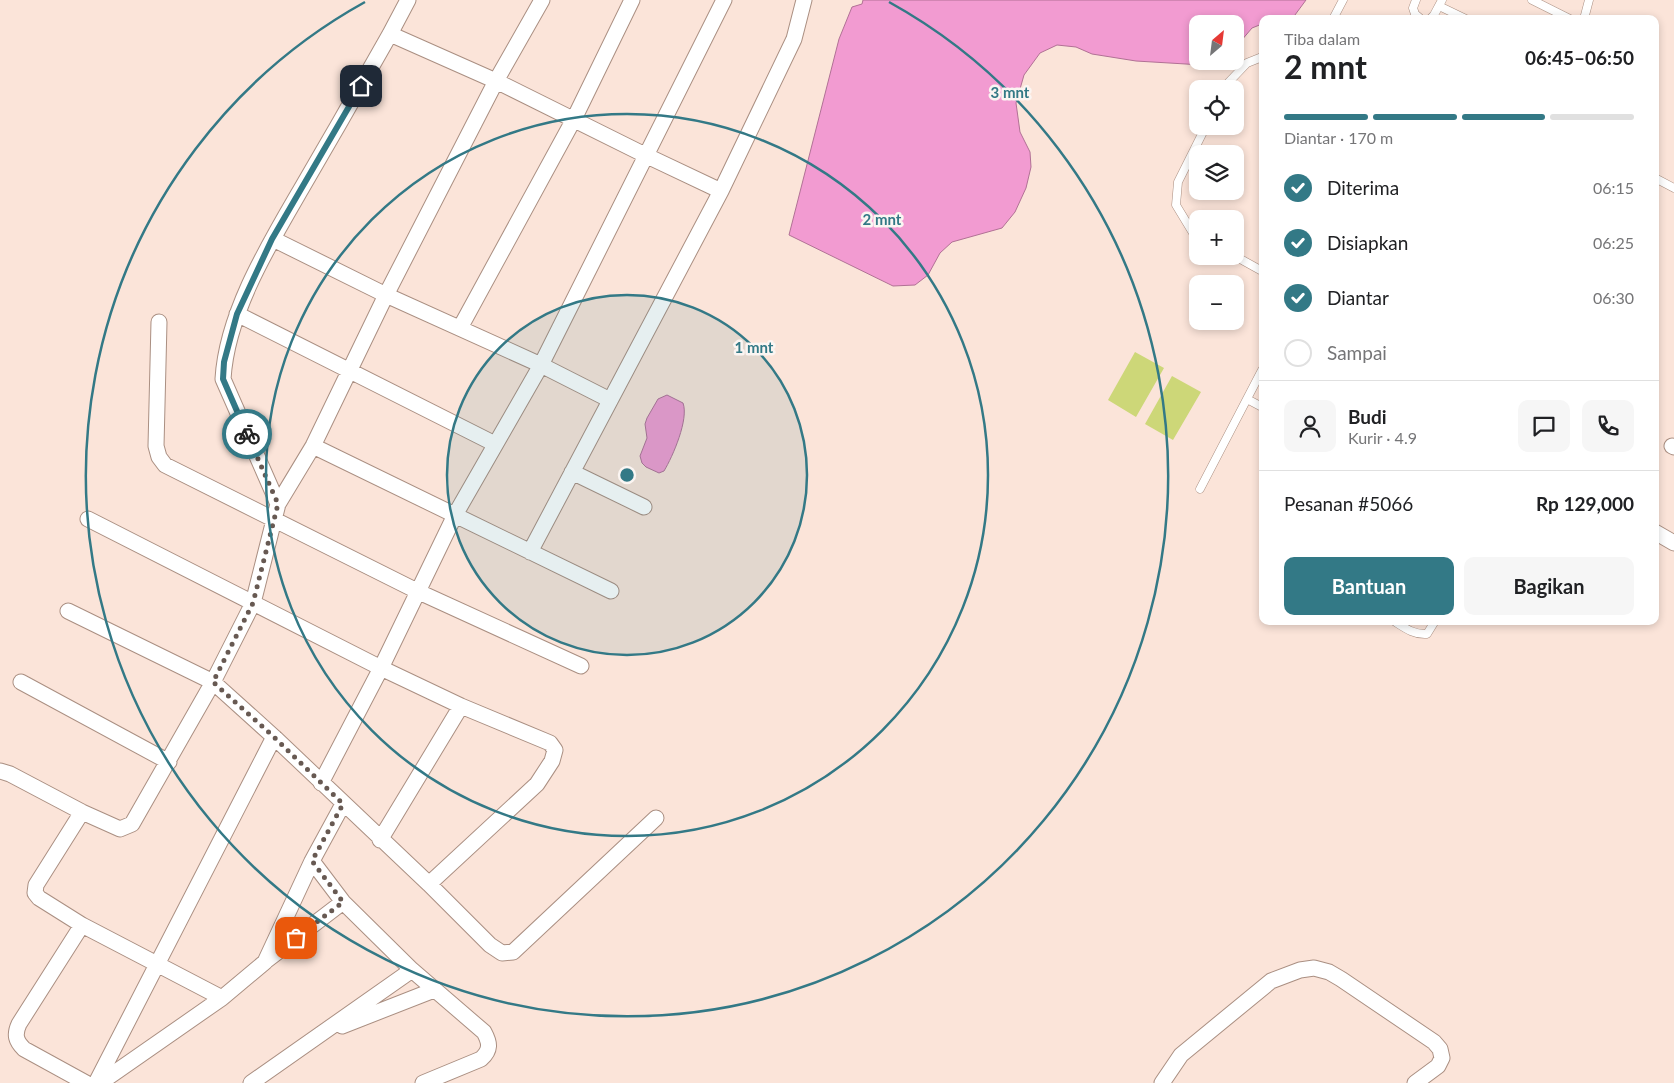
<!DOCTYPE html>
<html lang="id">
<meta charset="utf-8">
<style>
:root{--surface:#fff;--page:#f6f6f6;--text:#202124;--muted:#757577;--line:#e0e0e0;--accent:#337986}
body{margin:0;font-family:Lato,sans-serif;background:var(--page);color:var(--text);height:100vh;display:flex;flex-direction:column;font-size:19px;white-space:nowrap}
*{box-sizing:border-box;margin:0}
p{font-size:16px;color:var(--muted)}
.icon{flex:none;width:28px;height:28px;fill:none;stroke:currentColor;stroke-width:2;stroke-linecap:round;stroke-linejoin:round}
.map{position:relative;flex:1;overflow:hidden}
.panel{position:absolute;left:1259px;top:15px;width:400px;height:610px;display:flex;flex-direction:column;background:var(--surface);border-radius:10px;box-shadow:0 2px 8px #0003}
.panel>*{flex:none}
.needle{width:32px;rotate:28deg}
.controls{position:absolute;left:1189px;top:15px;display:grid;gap:10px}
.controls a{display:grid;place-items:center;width:55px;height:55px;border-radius:10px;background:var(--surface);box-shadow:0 2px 8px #0003;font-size:25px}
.pin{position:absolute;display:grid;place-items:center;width:42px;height:42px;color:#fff;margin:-21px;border-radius:10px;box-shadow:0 2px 8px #0006}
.courier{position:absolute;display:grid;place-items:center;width:50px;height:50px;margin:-25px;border:4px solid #337986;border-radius:50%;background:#fff;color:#222;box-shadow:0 1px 6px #0007}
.head em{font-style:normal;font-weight:700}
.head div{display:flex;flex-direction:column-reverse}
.head{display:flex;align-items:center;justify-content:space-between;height:85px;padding:0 25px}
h1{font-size:32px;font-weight:700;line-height:38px}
.bar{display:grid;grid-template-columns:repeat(4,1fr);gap:8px 5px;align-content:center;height:60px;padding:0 25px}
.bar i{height:6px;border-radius:4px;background:var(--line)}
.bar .on{background:var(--accent)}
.bar p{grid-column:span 4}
.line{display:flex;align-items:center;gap:12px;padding:0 25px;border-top:1px solid var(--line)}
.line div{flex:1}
.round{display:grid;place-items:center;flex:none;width:52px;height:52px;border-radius:10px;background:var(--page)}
ol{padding:0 25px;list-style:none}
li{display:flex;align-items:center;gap:15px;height:55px}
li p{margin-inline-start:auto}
li .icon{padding:5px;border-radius:50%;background:var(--accent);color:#fff;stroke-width:4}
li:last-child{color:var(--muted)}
li i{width:28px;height:28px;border:2px solid var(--line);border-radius:50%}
.button{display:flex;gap:10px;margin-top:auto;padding:10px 25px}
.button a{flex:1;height:58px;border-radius:10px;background:var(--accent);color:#fff;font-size:20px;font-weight:700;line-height:58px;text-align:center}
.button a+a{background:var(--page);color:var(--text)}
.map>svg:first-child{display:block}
.green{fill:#cdd778}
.water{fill:#f29bd1;stroke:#b17195}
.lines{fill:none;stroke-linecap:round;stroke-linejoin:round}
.lane-casing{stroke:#aa8f82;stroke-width:9}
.street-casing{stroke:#aa8f82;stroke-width:17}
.lane{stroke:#fff;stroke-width:8}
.street{stroke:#fff;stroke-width:15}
.done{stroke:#675952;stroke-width:5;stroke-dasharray:0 9}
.route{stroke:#337986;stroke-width:6}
.ring{fill:none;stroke:#337986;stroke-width:2.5}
.centre{fill:#337986;stroke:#fbf5f2;stroke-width:2.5}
.ring-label{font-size:15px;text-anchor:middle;font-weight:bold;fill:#337986;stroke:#fbf5f2;stroke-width:5;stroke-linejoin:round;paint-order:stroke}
</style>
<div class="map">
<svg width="1674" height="1083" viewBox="0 0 1674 1083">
<rect width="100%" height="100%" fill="#fbe4d9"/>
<path class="green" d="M1135,352l29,16 -28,49 -28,-17z
M1172,376l29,16 -28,48 -28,-16z"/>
<path class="water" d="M863,0h443l-14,19h-30v5l-10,4 -17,20v-24h-37v37h25l-4,5 -83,-5 -44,-7 -16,-7 -19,-2 -17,8 -16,22 -8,28 4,29 10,20 1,15 -5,21 -11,24 -13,16 -50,14 -12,11 -12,22 -13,10 -22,1 -104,-51 50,-196 13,-32 10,-3z
M667,395l16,8c6,16 -10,53 -19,68l-5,2 -13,-6 -4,-4 -2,-7 7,-18 -2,-14 2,-6 11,-19z"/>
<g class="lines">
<g class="lane-casing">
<path id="lane" d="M1416,0l-3,8 2,6 6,5
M1532,0l38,19
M1439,6l27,13
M1333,19l10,-19
M1430,19l4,-4 8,-15
M1584,19l5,-19
M1225,89l2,-5 20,-21 15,-6
M1655,178l19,10
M1198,236l-5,-3 -17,-28 2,-23 28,-56
M1235,256l27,15
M1247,399l15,8
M1200,489l62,-119
M1394,621c11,7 20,14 33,13l8,-13"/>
</g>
<g class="street-casing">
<path id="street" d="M390,34l106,47 149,74 76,36
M273,239l113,56 155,70 69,35
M237,314l258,130
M159,322l-3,124 3,11 6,8 254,127 162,74
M460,328l114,-209 58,-119
M313,446l298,145
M1672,446l2,1
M572,472l72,35
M278,504l-55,-125c4,-69 50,-141 84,-200 28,-48 56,-97 83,-145l18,-34
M1655,532l19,11
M530,552l191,-361 73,-152 10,-39
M68,611l145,71 61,55 155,147 108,-100 15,-23 3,-11 -5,-7 -89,-37 -80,-38 -293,-149
M21,682l148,80
M0,771l10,3 72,38 38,17 12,-5 81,-142 40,-79 25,-99 35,-58 73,-151 110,-214 46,-81
M321,783l60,-115 74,-153 86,-150 183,-365
M82,812l-46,73 -1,8 4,5 43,27 140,73 43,-36 47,-101 31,-57
M380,840l81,-134
M312,861l31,41 69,68 72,62c6,11 7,18 -3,27l-58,24
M429,884l61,61 12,8 11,-1 143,-134
M82,925l-63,99c-5,11 -3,17 5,25l62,34
M267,960l76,-58
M342,1026l92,-36
M96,1083l178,-346
M100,1083l122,-85
M251,1083l161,-113
M1162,1083l19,-28 90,-74 29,-11 14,-2 15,4 12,7 93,63 6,7 2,9 -4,8 -23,17"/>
</g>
<use href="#lane" class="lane"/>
<use href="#street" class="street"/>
</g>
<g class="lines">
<path class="done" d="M247,434l31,70 -25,99 -40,79 61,55 69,67 -31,57 31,41 -47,36"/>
<path class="route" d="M247,434l-24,-55 1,-17 13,-48 35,-75 89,-153"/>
</g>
<circle cx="627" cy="475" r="180" fill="#337986" fill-opacity=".12"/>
<g class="ring">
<circle cx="627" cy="475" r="180"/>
<circle cx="627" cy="475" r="361"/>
<path d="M889 2A541 541 0 1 1 365 2"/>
</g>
<circle cx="627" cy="475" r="8" class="centre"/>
<g class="ring-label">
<text x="1010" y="98">3 mnt</text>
<text x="882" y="225">2 mnt</text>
<text x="754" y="353">1 mnt</text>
</g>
</svg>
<div class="controls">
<a><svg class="needle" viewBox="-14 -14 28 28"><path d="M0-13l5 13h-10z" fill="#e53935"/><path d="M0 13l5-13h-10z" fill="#757577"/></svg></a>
<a><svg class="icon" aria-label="locate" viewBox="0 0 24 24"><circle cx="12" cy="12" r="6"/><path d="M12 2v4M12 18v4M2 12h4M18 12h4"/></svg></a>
<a><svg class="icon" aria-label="layers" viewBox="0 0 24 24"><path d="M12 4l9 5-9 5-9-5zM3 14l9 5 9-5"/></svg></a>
<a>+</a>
<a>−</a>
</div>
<div class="pin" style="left:296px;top:938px;background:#ea580c"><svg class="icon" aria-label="bag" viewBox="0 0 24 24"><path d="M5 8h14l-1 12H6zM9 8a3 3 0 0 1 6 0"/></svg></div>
<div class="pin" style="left:361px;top:86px;background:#1f2937"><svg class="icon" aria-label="home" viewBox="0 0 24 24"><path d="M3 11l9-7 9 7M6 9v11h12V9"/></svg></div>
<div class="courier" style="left:247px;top:434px"><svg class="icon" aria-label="bike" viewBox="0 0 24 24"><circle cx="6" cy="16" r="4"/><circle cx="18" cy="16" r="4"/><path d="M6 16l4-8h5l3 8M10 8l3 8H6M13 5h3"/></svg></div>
<section class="panel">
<div class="head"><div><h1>2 mnt</h1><p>Tiba dalam</p></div><em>06:45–06:50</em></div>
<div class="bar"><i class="on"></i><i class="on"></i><i class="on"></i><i></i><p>Diantar · 170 m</p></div>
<ol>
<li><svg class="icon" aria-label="check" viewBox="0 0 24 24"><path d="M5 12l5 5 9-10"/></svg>Diterima<p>06:15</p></li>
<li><svg class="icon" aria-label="check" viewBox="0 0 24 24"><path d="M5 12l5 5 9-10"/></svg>Disiapkan<p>06:25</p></li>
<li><svg class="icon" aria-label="check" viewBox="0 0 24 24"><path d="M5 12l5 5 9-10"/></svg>Diantar<p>06:30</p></li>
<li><i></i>Sampai</li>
</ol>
<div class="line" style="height:90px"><a class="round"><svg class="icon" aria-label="person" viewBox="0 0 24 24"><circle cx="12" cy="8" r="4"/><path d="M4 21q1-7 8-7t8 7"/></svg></a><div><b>Budi</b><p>Kurir · 4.9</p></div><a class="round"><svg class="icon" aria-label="chat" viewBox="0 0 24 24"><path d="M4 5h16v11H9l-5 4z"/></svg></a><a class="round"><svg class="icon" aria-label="phone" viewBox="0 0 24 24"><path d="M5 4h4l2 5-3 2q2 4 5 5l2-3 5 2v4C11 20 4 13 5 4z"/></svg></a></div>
<div class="line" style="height:65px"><div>Pesanan #5066</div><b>Rp 129,000</b></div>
<div class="button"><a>Bantuan</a><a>Bagikan</a></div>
</section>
</div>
